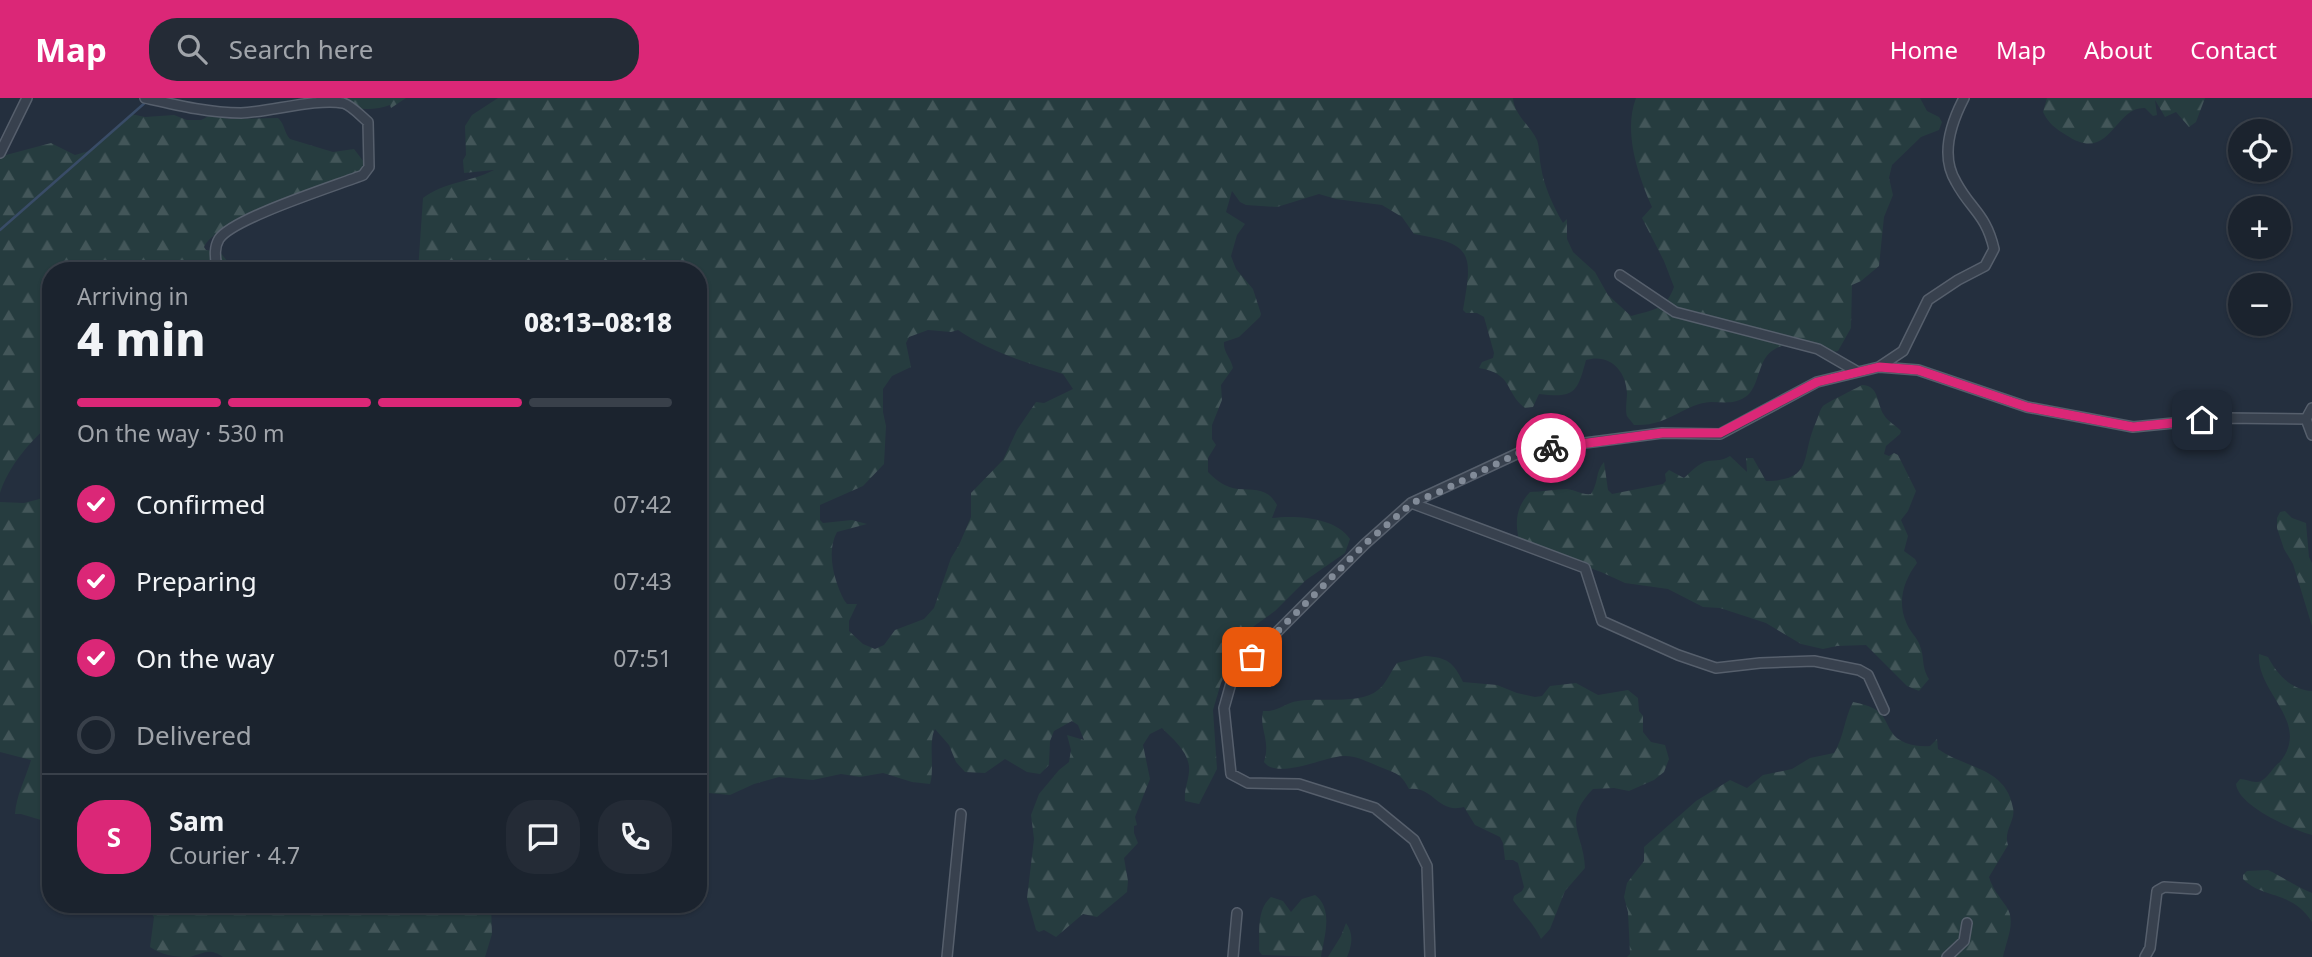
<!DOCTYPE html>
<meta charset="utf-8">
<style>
:root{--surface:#1b232e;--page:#242b36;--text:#f1f3f6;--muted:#a0a4aa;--line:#39404a;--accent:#db2777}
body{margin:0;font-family:"Noto Sans",sans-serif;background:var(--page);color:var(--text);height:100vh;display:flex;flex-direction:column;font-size:26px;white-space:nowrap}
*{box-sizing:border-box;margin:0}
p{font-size:23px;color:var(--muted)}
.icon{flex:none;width:38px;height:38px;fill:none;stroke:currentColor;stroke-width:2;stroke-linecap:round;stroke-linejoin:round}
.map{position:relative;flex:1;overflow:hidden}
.details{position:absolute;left:42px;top:164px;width:665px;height:651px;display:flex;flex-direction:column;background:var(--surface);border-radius:28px;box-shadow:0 2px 5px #0004,0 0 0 2px var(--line)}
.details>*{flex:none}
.controls{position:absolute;left:2228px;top:21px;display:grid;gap:14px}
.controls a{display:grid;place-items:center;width:63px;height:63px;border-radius:50%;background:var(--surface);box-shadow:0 2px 5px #0004,0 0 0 2px var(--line);font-size:35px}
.pin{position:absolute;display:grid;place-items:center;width:60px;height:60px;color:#fff;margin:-30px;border-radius:14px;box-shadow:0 4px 10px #0006}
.courier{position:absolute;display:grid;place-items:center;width:70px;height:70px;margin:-35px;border:5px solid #db2777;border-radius:50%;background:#fff;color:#222;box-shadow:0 2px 9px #0007}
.summary em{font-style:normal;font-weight:800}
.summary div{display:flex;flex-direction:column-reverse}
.summary{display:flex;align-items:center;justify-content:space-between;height:119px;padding:0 35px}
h1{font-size:46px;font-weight:800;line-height:52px}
.bar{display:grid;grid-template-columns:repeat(4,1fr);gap:10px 7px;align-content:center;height:84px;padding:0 35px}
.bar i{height:9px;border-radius:5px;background:var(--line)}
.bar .active{background:var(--accent)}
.bar p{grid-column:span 4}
.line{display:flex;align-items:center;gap:18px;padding:0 35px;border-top:2px solid var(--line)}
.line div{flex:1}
.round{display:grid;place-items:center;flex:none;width:74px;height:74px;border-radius:28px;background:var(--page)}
ol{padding:0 35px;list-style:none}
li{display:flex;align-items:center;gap:21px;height:77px}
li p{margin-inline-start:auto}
li .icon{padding:7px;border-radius:50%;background:var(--accent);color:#fff;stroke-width:4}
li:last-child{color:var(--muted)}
li i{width:38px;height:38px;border:4px solid var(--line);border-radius:50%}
header{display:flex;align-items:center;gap:42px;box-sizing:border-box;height:98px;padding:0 35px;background:var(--accent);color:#fff}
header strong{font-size:33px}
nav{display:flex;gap:38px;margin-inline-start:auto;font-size:24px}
.search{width:490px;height:63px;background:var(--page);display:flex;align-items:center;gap:18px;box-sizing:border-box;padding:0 24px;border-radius:28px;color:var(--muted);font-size:26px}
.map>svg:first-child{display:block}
.forest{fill:url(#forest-firs);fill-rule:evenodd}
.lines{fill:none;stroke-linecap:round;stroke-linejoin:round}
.stream{stroke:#394c67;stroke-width:2.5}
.street-casing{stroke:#565f6c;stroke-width:12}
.street{stroke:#38414e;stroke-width:9}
.done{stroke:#828b98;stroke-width:7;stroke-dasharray:0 12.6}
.route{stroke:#db2777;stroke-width:9}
</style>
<header>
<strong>Map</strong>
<div class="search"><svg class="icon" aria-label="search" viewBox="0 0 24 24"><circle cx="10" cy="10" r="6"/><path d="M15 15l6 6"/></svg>Search here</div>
<nav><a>Home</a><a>Map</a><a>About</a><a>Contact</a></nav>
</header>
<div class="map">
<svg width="2312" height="859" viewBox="0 0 2312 859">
<defs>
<pattern id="forest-firs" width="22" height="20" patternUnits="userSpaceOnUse" patternTransform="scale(1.75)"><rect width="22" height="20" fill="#263c3f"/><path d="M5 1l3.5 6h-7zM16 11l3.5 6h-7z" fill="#435659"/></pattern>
</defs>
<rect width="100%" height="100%" fill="#242f3e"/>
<path class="forest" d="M313,0h93l-15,10 -1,-3c-25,10 -52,-1 -77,-7z
M498,0h1015c1,17 17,27 24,42 3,9 2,17 4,27 3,19 12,39 22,56l4,-4v20l6,13 22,20 13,23 23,21c21,-6 35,-6 43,-29l-10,-26 -22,-43 10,-11c-14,-32 -29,-75 -16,-109h284l7,13 12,6 3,5 -3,8 -18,7 -29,28 -3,13 4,17 -9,22 -5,49 -18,15 -9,4 -1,43 -13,23c-9,2 -17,3 -27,1 -12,-3 -24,-11 -36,-3 -18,10 -14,33 -27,46 -12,10 -24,7 -37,7 -26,1 -43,25 -77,23 -2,-3 -5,-6 -7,-9 -2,-6 0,-16 0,-23 -1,-23 -18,-40 -41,-33 -9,34 -12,38 -47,34l-6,13 -8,1c-21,-16 -11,-34 -46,-40l3,-6 11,-4 1,-5 -10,-36 -7,-4h-11l-3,-3c10,-57 10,-66 -49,-76l-12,-17 -20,-12 -46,-6 -17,-5 -42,13 -31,-2 -6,-3 -8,-11 -6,21 19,12 -8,11 -6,21 5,13 17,20 8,25 -1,3 -21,20 -15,5c-1,10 7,16 9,26l-12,17 1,15 -10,25v14l4,6 -8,13v14c8,8 18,16 30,17 17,1 30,-1 39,16l-5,13c23,-3 64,-1 78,21l-5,14 -39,27 -31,31 -21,15 -16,20 -17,37 -8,27 4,59 -18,35 -14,-3c-1,-11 3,-19 4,-29 2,-18 -15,-32 -27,-44l-12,6 -7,11 7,34 -15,38 2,8 -3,1v7l4,10 -14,15 4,23 -1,11 -30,25 -14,-3 -27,23 -12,-7 -5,2 -3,-2 -9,-32 7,-59 -3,-24 8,-21 20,-24 10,-8 2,-12 -4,-15 17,5 -6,-15 -6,-4 -18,10 -4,10 -1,24 -9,9 -13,-2 -22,-13 -20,14 -20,-1 -9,-10 -7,-17 -14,-16c-7,13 0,40 -5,55l-18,-2 -29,-9 -23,4 -19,-3 -28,6 -34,-3 -25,7 -24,11 -32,-3v-521h-280l5,-73c21,-16 48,-16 71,-28l-30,3 -1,-13 3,-5 -1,-29 7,-11zM928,232l23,2 7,-2c33,22 68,33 105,44l10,15 -29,14 -8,-1 -19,28 -14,30 -32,33v24l-12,28 -8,13 -17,50 -10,11 -29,11 -11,15 -9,4 -12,-5 -14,-13v-10l8,-17h-10l-3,-4c-10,-20 -18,-48 -7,-68l30,-8 -15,-4 -29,3 -3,-3v-15l43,-19 21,-22 2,-38 -3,-14v-23l9,-13 19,-9 -5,-24 3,-6z
M2047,0h158l-9,24 -7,5 -13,-15 -11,5 -10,-17 2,15 -4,1 -8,-8c-31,-2 -34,57 -79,27 -11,-7 -17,-11 -23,-23z
M131,16l14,3 29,-2 13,5h14l10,-5 17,4 50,-1c7,6 6,15 12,21l43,13 21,-3 13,17 1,9c-33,11 -151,42 -164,72l2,3 13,1 14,17c16,-1 36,-7 49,3h-231v152c-21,19 -42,42 -51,70v-335l6,-3 45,-12 24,12 14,-4 11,-8z
M1862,287c18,1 14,18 22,30 4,7 12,10 17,16l-1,3 -14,12 -2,8 5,2 5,-3 4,2 18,36 -8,20 -7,9 7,16 -4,15 11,8 2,4c-13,17 -20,38 -11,59 3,9 12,16 14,24 5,13 1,20 9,33l-10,12 -12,-5 -41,-41 -29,1 -14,3 -22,-5 -35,-21 -46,-15 -17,-1 -35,-18 -43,-6 -24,-11 -81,-29c-6,-20 -4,-36 10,-51 12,0 26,-3 37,-3 9,1 15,6 24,5 8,-12 4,-22 13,-32l4,28 4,4 51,-10 3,-3 -1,-7 4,-4 15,8c7,-6 14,-15 24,-17 9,-1 14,0 22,-5l17,16 -1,-14h7l13,23c49,-1 34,-24 50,-59 2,-4 4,-13 7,-16 3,-3 32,-17 39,-21z
M51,398v327l-30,-9h-6c1,-18 11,-37 16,-54l-31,-8v-250l24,1z
M2285,413l7,7 14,5 3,34 3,6v63l-19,-62 -9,-15 -7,-21v-10l3,-6z
M2259,556l9,3c9,17 23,33 44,34v144c-19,-5 -74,-29 -76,-51l4,-5c6,0 10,3 16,3 10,1 16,-15 24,-20 32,-40 -24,-69 -21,-108z
M1425,558c22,1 29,7 38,26l34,3 20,8 18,4 7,-1 8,-10 26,-3 22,12 30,-5 10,8 1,13 4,5v16l8,10 14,3 4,14 -5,13 -10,8 -25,11 -15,-3 -21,1c-32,33 -9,44 -8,79l-20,23 -15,38 -9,10c-6,-14 -19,-26 -28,-39l1,-4 8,-5 2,-4 -6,-24 -5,-3h-8l-2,-17 -3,-6 -25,-12 -11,-18c-27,7 -30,-21 -55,-18 -8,-16 -14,-16 -29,-22 -12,-5 -24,-12 -37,-11 -19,1 -66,24 -79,6 7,-23 -5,-32 -1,-51 16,1 21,-8 35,-10 21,-4 63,4 80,-11 8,-6 13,-19 19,-27z
M1853,604c9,2 19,4 26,10 6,5 8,13 12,19 7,13 26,16 39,15l7,-7 1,10c28,20 68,18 75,59 3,12 -10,23 -5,37l-19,32c4,13 10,19 17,29 11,15 0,35 -3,51h-376l3,-3 -2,-42 -4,-15 3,-14 17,-22v-14l52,-46 34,-21 17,8 16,-13 29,-6 18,-11 24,-5c10,-16 10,-34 19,-51z
M2268,772c15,7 28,17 44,23v29c-20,-32 -50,-23 -69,-43v-4l4,-4z
M1315,797c19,14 9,42 6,62l-59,-2 -3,-4c1,-18 -3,-41 12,-54l12,4 8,11 11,-13z
M145,807h346l1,29 -7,23h-262c-15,-10 -19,-3 -34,0 -15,0 -27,-2 -39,-10l4,-30z
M1346,825c8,11 6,22 1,34h-19l13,-21z"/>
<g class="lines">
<path class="stream" d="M0,132l147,-129"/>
<g class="street-casing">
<path id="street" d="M145,0c31,7 64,15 96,15 29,-1 75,-15 102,-10 8,2 18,13 25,19l1,45 -6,8c-28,11 -130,43 -144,64 -6,10 -3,21 -2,32
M0,55l27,-55
M1620,177l55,37 143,37 38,22
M1879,269l24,-16 25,-51 30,-20 27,-14 9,-17c-8,-35 -23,-39 -38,-67 -16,-26 -5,-59 8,-84
M2306,321l6,-11
M1411,405l174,65 17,53 76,34 38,13 44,-5 54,-2 45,9 9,5 16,35
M947,859l14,-143
M1233,859l4,-44
M1430,859l-3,-91 -13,-26 -39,-32 -76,-24 -51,-1 -17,-9 -7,-66 9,-32 132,-132 46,-41 112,-52 139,-18 58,1 97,-52 62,-15 39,3 109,37 106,20 92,-9 81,1 6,16
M1947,859l17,-16 3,-18
M2145,859l5,-9 7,-57 7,-4 32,2"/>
</g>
<use href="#street" class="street"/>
</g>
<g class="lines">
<path class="done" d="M1252,559l113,-113 47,-41 27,-11 84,-41 28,-3"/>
<path class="route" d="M1551,350l111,-15h58l97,-51 62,-15 39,3 109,37 106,20 69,-7"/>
</g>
</svg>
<div class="controls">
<a><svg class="icon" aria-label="locate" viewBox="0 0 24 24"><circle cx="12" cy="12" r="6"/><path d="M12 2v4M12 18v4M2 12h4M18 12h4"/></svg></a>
<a>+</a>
<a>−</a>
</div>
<div class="pin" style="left:1252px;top:559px;background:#ea580c"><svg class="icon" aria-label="bag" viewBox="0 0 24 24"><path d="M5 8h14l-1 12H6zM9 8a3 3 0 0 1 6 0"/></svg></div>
<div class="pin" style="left:2202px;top:322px;background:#1f2937"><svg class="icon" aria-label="home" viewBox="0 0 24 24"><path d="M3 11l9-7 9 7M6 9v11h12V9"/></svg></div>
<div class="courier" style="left:1551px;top:350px"><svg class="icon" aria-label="bike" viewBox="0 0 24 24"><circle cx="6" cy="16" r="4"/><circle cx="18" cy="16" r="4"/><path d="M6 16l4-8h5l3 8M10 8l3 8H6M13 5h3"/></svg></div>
<section class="details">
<div class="summary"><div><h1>4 min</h1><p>Arriving in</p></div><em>08:13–08:18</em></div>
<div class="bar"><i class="active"></i><i class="active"></i><i class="active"></i><i></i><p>On the way · 530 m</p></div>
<ol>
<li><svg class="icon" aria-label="check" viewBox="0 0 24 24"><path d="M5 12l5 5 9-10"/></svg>Confirmed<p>07:42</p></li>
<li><svg class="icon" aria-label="check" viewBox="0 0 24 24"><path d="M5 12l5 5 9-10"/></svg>Preparing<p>07:43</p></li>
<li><svg class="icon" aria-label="check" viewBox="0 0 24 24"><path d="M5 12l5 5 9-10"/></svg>On the way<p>07:51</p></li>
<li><i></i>Delivered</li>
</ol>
<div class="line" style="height:126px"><b class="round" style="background:var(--accent);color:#fff">S</b><div><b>Sam</b><p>Courier · 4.7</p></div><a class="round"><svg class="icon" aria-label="chat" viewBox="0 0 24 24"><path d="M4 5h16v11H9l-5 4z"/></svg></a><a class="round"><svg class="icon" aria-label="phone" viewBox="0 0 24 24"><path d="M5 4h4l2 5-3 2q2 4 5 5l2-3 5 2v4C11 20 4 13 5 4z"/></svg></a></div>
</section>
</div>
